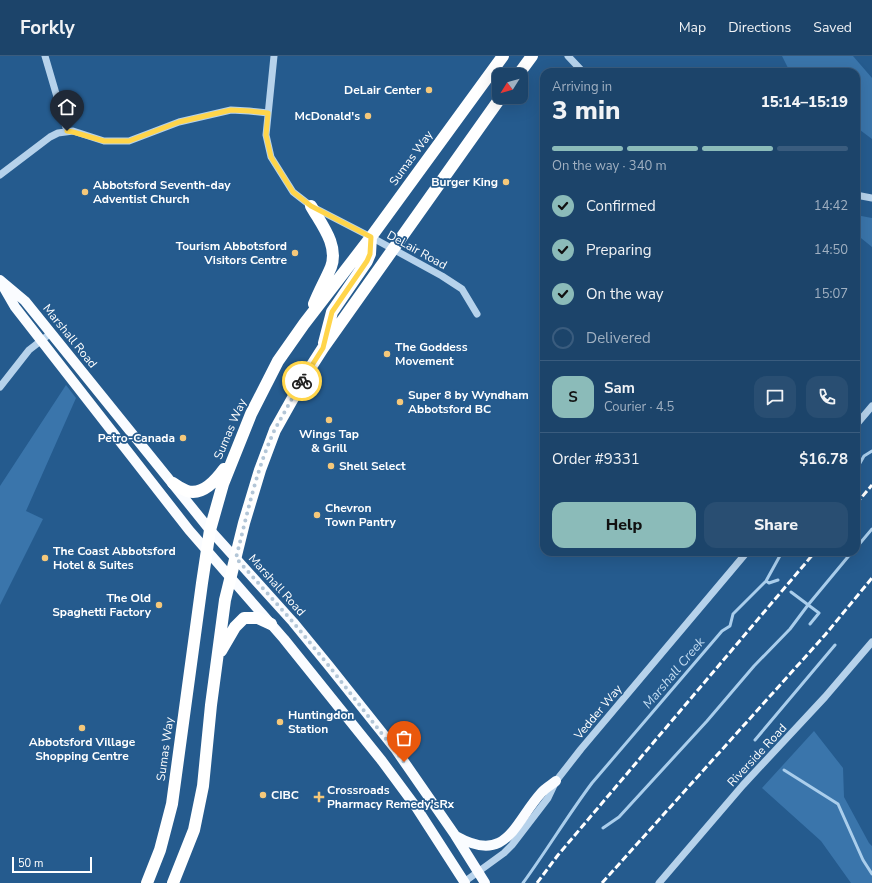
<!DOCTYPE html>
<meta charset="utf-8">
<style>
:root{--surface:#1c446a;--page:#294e72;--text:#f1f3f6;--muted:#a0b0c1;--line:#3a5c7e;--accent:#8bbbb9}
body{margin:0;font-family:"Nunito Sans",sans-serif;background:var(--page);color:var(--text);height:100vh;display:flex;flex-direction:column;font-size:15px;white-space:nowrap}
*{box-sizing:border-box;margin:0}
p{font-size:13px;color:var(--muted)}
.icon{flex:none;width:22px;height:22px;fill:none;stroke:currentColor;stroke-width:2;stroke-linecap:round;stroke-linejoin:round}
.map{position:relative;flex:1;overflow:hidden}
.panel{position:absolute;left:540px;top:12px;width:320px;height:488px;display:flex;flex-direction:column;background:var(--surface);border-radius:12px;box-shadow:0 4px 16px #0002,0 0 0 1px var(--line)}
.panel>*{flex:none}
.needle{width:26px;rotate:233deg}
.tools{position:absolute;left:492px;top:12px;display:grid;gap:8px}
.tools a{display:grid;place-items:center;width:36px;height:36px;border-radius:8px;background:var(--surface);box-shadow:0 4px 16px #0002,0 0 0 1px var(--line);font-size:20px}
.scale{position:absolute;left:12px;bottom:10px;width:80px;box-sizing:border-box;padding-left:4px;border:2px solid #fff;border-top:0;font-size:11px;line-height:14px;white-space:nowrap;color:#fff;-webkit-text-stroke:3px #255b8e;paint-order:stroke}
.pin{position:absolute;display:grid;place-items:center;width:34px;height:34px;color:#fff;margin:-41px -17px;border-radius:50% 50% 50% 0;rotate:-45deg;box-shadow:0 0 4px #0007}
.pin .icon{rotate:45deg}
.courier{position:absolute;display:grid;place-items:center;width:40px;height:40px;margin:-20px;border:3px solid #ffd54a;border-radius:50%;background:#fff;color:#222;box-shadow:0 1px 5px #0007}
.overview em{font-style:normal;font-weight:800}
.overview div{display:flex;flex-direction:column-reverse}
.overview{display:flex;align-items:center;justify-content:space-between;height:68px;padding:0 12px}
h1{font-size:26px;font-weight:800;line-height:30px}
.bar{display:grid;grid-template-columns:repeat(4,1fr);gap:6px 4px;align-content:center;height:48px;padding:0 12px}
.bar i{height:5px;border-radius:3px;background:var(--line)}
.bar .selected{background:var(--accent)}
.bar p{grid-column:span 4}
.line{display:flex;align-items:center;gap:10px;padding:0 12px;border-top:1px solid var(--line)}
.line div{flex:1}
.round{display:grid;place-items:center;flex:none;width:42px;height:42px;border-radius:12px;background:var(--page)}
ol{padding:0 12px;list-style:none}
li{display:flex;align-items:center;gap:12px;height:44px}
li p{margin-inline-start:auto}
li .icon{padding:4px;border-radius:50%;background:var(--accent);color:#111;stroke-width:4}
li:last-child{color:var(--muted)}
li i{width:22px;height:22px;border:2px solid var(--line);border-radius:50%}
.action{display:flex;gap:8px;margin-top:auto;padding:8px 12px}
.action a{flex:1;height:46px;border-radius:12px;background:var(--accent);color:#111;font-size:16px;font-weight:800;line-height:46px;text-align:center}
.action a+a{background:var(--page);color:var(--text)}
header{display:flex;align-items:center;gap:24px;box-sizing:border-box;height:56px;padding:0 20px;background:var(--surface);border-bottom:1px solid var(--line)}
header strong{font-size:19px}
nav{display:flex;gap:22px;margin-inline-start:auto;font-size:14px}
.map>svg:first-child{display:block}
.green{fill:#3a75ab}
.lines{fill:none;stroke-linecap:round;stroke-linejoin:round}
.stream{stroke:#aaceec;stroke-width:3}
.minor{stroke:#b6d2eb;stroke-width:7}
.major{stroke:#fafcff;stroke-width:10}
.highway{stroke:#fff;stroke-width:12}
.rail{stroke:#fff;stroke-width:3;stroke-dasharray:7 3;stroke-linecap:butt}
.done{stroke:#b3c6d7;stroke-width:4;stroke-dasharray:0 7.2}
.route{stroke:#ffd54a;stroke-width:5}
.poi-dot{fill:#f5c87a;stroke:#255b8e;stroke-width:1.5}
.labels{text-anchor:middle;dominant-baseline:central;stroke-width:3.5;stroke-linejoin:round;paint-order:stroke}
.poi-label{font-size:12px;font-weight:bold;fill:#fff;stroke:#255b8e;text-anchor:start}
.street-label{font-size:12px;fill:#fff;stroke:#255b8e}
.water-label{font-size:13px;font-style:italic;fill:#c2dcf2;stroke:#255b8e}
</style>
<header>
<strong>Forkly</strong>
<nav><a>Map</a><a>Directions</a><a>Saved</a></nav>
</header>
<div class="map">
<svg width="872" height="827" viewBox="0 0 872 827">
<rect width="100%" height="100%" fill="#255b8e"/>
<path class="green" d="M782,0h71l19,22v61l-16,-12v-55h-66z
M856,159l16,3v29l-16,-13z
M66,329l10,13 -50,113 17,8 -43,86v-119z
M814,675l29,37 1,29 25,46 3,3v37h-21l-30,-42 -59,-53z"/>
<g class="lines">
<path class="stream" d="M856,414l8,-14 8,-5
M856,492l16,-19
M766,525l3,2 9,-3
M791,536l28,21 -9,11
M755,684l80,-95
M784,714l54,34 25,56 9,14
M603,772l16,-11 88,-96 47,-55 36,-37 18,-24 44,-53
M523,827c24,-33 45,-68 69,-100l130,-152 8,-5 3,-12 33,-33 16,-29"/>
<path class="minor" d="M45,0l22,75
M274,0l-8,79 5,22 22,35 18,14 60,31 71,39 20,13 15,25
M568,0l15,16
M0,119l50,-38 8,-4 15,-2 31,10h25l50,-19 52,-12 18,1 19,2
M856,139l16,3
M0,331l29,-37 22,-17
M856,369l16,-19
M464,826l40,-29 8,-8 36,-47 8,-17 25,-32 166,-197
M659,827l84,-98 82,-88 47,-55"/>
<path class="major" d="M0,224l25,21 185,229 83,92 36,44 67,84 59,85 30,48
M4,232l11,19 174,223 95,109 98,122 34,46 49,76
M456,780c51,29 58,-13 85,-43 4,-5 10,-8 15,-12"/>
<path class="highway" d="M518,19l14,-19
M311,150c10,18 28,39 20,61 -5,12 -12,24 -17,37
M324,287l8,-31 35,-51 3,-7 1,-17
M173,427c4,3 9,6 14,8 16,5 29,-11 37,-22
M221,595l14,-24 9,-9h14l13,6
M147,827l13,-33 12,-46 30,-221 8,-53 13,-46 28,-70 27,-53 26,-37 67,-87 132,-181
M173,827l21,-53 9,-44 8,-81 14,-105 19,-77 16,-53 15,-40 32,-57 16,-25 178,-251"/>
<path class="rail" d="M856,448l16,-19
M537,827l21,-28 257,-303
M602,827l223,-248 47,-57"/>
</g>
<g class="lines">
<path class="done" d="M302,325c-9,16 -18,32 -27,48 -19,41 -28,86 -39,129l57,64 36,44 75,96"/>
<path class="route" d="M67,75l6,1 31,9h25l50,-19 52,-12 19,1 18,2 -2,22 5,22 22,35 18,14 60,31 -1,17 -3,7 -35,51 -9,36 -21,33"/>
</g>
<g class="poi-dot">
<circle cx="429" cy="34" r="4"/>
<circle cx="368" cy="60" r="4"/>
<circle cx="506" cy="126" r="4"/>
<circle cx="85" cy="136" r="4"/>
<circle cx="295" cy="197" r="4"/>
<circle cx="387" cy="298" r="4"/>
<circle cx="400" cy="346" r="4"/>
<circle cx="329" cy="364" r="4"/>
<circle cx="183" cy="382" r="4"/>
<circle cx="331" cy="410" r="4"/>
<circle cx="317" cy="459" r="4"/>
<circle cx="45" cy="502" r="4"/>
<circle cx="159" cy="549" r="4"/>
<circle cx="280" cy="666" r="4"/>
<circle cx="82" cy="672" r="4"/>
<circle cx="263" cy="739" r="4"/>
<path d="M317 735h4v4h4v4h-4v4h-4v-4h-4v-4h4z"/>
</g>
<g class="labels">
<g class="poi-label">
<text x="421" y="34" text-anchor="end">DeLair Center</text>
<text x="360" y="60" text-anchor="end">McDonald's</text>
<text x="498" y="126" text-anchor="end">Burger King</text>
<text x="93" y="129">Abbotsford Seventh-day<tspan x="93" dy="14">Adventist Church</tspan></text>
<text x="287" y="190" text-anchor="end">Tourism Abbotsford<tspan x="287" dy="14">Visitors Centre</tspan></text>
<text x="395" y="291">The Goddess<tspan x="395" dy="14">Movement</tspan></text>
<text x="408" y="339">Super 8 by Wyndham<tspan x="408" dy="14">Abbotsford BC</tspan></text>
<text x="329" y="378" text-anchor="middle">Wings Tap<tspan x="329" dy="14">&amp; Grill</tspan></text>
<text x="175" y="382" text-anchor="end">Petro-Canada</text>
<text x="339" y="410">Shell Select</text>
<text x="325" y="452">Chevron<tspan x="325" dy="14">Town Pantry</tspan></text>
<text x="53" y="495">The Coast Abbotsford<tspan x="53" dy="14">Hotel &amp; Suites</tspan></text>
<text x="151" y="542" text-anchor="end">The Old<tspan x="151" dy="14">Spaghetti Factory</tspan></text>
<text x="288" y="659">Huntingdon<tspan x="288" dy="14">Station</tspan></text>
<text x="82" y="686" text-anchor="middle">Abbotsford Village<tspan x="82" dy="14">Shopping Centre</tspan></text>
<text x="327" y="734">Crossroads<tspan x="327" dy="14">Pharmacy Remedy'sRx</tspan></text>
<text x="271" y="739">CIBC</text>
</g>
<g class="street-label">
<text transform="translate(411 102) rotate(-54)">Sumas Way</text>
<text transform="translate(417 194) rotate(29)">DeLair Road</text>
<text transform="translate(70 280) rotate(51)">Marshall Road</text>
<text transform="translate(230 373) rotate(-67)">Sumas Way</text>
<text transform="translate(277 529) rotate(48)">Marshall Road</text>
<text transform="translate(598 656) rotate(-50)">Vedder Way</text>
<text transform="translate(165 693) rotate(-82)">Sumas Way</text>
<text transform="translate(757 699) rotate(-47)">Riverside Road</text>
</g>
<g class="water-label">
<text transform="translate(674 617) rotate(-50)">Marshall Creek</text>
</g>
</g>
</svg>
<div class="tools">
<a><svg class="needle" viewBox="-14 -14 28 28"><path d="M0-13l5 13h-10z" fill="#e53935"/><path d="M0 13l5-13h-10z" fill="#a0b0c1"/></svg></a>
</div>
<div class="scale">50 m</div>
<div class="pin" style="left:404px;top:706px;background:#ea580c"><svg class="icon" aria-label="bag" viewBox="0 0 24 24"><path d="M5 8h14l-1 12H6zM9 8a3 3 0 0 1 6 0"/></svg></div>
<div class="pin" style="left:67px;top:75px;background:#1f2937"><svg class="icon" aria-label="home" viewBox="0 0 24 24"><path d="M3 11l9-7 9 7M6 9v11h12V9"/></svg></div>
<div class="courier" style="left:302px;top:325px"><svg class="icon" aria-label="bike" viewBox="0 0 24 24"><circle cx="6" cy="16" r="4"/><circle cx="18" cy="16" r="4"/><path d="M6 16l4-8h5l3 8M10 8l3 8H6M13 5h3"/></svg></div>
<section class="panel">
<div class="overview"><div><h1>3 min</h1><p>Arriving in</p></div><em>15:14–15:19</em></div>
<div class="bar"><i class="selected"></i><i class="selected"></i><i class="selected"></i><i></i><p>On the way · 340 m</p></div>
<ol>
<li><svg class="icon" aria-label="check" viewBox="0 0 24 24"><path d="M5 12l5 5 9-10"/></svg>Confirmed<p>14:42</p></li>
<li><svg class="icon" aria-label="check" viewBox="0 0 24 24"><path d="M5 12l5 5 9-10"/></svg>Preparing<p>14:50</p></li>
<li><svg class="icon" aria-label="check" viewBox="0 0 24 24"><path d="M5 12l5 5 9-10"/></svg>On the way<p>15:07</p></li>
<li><i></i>Delivered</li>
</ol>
<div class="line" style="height:72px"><b class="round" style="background:var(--accent);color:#111">S</b><div><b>Sam</b><p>Courier · 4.5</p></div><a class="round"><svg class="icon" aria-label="chat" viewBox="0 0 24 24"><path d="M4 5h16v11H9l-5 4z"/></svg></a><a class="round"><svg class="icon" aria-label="phone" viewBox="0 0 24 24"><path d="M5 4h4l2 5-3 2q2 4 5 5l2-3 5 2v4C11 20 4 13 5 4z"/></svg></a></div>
<div class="line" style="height:52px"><div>Order #9331</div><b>$16.78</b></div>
<div class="action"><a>Help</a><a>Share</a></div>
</section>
</div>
